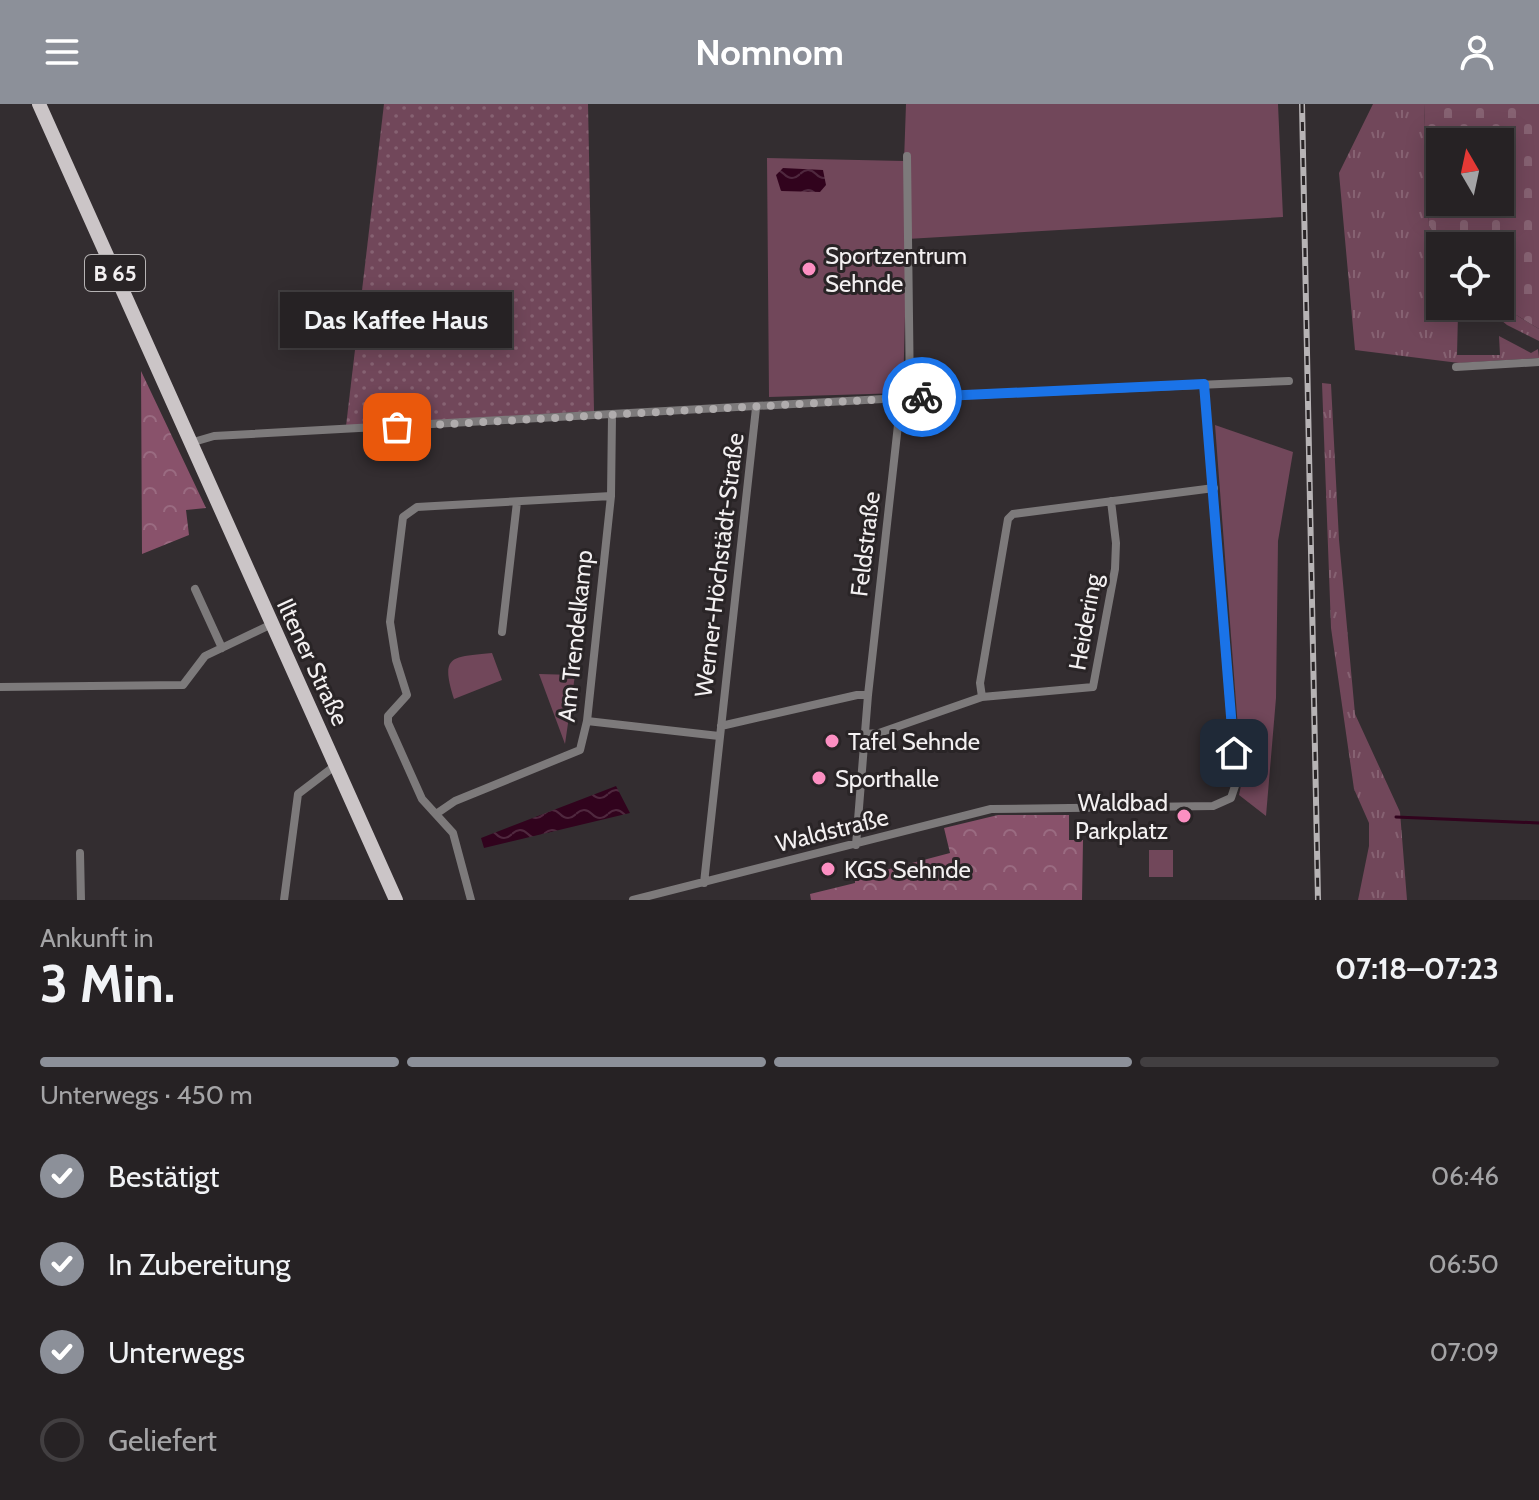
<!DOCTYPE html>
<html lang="de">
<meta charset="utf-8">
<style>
:root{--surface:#262224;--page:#2e2a2c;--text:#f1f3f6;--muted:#a4a4a6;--line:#423f41;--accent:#8c9099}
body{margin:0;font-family:Cabin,sans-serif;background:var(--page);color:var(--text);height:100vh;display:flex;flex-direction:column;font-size:30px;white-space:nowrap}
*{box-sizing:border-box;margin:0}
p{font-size:26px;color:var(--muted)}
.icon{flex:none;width:44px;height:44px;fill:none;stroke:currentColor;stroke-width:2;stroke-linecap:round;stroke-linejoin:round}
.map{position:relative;height:796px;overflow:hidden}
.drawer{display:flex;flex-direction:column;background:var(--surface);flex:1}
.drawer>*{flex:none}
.needle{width:52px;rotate:351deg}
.fabs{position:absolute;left:1426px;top:24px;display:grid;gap:16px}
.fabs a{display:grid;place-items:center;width:88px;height:88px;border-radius:0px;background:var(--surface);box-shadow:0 4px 20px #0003,0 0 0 2px var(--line);font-size:40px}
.pin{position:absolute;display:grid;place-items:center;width:68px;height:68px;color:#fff;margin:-34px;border-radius:16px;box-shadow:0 4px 12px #0006}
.courier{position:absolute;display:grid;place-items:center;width:80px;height:80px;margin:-40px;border:6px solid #1a73e8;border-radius:50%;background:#fff;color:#222;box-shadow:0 2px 10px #0007}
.bubble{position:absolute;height:56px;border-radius:0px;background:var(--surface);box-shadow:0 4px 20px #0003,0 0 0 2px var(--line);font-size:26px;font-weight:800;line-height:56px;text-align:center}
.overview em{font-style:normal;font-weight:800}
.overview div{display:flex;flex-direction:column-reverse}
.overview{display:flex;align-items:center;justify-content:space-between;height:136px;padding:0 40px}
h1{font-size:52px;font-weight:800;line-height:60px}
.bar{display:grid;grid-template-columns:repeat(4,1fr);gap:12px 8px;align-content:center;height:96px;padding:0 40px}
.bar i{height:10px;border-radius:6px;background:var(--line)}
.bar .selected{background:var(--accent)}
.bar p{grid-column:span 4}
ol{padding:0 40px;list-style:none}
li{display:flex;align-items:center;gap:24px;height:88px}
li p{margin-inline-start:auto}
li .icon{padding:8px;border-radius:50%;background:var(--accent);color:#fff;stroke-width:4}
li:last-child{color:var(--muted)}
li i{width:44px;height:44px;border:4px solid var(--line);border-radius:50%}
header{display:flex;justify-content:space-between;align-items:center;height:104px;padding:0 40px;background:var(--accent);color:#fff;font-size:36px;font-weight:800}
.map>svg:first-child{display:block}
.grass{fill:url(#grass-tufts)}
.forest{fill:url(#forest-crowns)}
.cemetery{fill:url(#cemetery-stones);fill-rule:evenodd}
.park{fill:#71475a}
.garden{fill:url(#garden-dots)}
.water{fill:url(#water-waves)}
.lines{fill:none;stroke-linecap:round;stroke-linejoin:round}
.stream{stroke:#31031d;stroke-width:3}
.minor{stroke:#7d7a7b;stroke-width:8}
.primary{stroke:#cbc5c7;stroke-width:14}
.rail-casing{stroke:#b7b3b5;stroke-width:6}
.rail{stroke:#292426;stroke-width:3;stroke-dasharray:9;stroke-linecap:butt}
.done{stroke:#b0acad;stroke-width:8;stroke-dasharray:0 14.4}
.route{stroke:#1a73e8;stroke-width:10}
.poi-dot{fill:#fc8fc2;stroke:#292426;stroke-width:3}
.labels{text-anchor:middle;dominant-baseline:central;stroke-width:6;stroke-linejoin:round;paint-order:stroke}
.shield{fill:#292426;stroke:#b6b3b4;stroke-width:2}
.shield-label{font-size:22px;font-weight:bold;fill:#f3f0f1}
.poi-label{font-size:24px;fill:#f3f0f1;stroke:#292426;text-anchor:start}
.street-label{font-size:24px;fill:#f3f0f1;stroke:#292426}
</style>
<header><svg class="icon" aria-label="menu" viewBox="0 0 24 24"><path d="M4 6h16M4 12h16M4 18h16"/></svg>Nomnom<svg class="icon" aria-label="person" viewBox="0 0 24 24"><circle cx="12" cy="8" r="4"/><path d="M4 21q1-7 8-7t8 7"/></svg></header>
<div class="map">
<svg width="1539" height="796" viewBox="0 0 1539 796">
<defs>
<pattern id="grass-tufts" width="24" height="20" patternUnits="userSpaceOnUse" patternTransform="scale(2)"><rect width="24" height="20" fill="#71475a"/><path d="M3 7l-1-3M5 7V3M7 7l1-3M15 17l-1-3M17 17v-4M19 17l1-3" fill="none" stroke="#866272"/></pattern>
<pattern id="forest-crowns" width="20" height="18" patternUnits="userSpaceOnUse" patternTransform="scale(2)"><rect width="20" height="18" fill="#89526b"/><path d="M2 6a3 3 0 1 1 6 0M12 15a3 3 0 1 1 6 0" fill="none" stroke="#9a6b81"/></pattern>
<pattern id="cemetery-stones" width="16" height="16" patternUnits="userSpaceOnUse" patternTransform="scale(2)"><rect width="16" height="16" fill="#71475a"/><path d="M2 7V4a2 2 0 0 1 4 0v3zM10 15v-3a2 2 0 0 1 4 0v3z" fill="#866272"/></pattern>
<pattern id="garden-dots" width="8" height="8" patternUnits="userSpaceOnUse" patternTransform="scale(2)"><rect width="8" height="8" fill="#71475a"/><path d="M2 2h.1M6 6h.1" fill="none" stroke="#866272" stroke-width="1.8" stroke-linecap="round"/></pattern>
<pattern id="water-waves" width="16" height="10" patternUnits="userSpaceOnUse" patternTransform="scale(2)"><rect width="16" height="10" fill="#31031d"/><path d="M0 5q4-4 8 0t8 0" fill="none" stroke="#4f283e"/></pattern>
</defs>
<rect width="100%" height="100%" fill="#332d30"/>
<path class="grass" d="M1373,0h51l5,122 13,20 -2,60h14l4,7 -1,42h43l-1,-19 32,17 7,-4 1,9 -80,5 -104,-13 -16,-177z
M1500,201l39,24v12l-32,-16 -23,-19z
M1322,279l9,1 8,156 16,174 45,98 7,88h-49l11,-54v-23l-15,-34 -23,-161z"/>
<path class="forest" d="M141,267l65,137 -20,2 3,25 -47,19z
M998,711h71v25h14l-1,60h-271l-1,-6 45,-11v-5l95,-25 -6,-25z"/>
<path class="cemetery" d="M1424,0h115v225l-39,-24v-59h-58l-13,-20zM1440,38h60v60h-60z"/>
<path class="park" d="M906,0h372l5,113 -376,22 -4,154 -134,4 -2,-239 137,3z
M1215,321l78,27 -15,89 -2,157 -10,118 -27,-21 3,-14z
M492,549l10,27 -48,19c-14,-44 -3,-42 38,-46z
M539,570l36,1 -10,69z
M1149,746h24v27h-24z"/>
<path class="garden" d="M384,0h204l6,307 -248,15z"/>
<path class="water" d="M783,64l40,2 3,15 -6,7 -39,-1 -5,-16z
M616,682l14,27 -146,35 -3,-10z"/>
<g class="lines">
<path class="stream" d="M1396,713l143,6"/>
<path class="minor" d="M907,52l3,242
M1456,263l83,-5
M190,339l24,-7 687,-38 388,-17
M195,485l27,59
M502,528l15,-130
M0,583l183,-2 22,-29 67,-32
M982,593l-2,-14 28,-164 5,-5 201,-26
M587,617l132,15
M721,622l136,-31h11
M865,630l14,-1 103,-36 111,-10 22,-118 1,-26 -5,-42
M436,710l19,-13 125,-51 7,-29 24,-225 1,-80
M856,741l12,-150 33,-297
M80,749l1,47
M704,779l52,-475
M284,796l14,-106 38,-29
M471,796l-18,-67 -31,-34 -34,-76v-7l19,-21 -11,-35 -6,-38 13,-105 14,-10 194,-11
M633,796l358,-91 222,-3 18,-8 5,-15 -32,-399"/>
<path class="primary" d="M39,0l357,796"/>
<g class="rail-casing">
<path id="rail" d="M1302,0l16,796"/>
</g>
<use href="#rail" class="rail"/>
</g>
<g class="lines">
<path class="done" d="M397,323l525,-30"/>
<path class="route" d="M922,293l282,-13 30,369"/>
</g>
<g class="poi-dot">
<circle cx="809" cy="165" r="8"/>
<circle cx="832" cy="637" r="8"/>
<circle cx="819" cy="674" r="8"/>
<circle cx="1184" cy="712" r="8"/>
<circle cx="828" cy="765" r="8"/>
</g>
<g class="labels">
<rect class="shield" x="85" y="151" width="60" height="36" rx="6"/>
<g class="shield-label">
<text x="115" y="169">B 65</text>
</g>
<g class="poi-label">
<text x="825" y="151">Sportzentrum<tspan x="825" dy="28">Sehnde</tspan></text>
<text x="848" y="637">Tafel Sehnde</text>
<text x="835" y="674">Sporthalle</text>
<text x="1168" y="698" text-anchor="end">Waldbad<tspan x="1168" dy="28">Parkplatz</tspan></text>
<text x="844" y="765">KGS Sehnde</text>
</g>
<g class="street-label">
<text transform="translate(865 440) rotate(-83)">Feldstraße</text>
<text transform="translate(719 461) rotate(-83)">Werner-Höchstädt-Straße</text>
<text transform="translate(1085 518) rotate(-80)">Heidering</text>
<text transform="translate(575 532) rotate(-84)">Am Trendelkamp</text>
<text transform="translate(313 558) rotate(65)">Iltener Straße</text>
<text transform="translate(832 726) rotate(-14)">Waldstraße</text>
</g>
</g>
</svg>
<div class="fabs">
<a><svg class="needle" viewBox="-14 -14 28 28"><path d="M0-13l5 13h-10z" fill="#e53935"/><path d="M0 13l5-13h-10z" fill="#a4a4a6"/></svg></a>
<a><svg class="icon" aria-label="locate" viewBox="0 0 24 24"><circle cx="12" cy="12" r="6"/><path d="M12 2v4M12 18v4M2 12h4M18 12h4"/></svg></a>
</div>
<div class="pin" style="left:397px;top:323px;background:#ea580c"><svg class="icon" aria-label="bag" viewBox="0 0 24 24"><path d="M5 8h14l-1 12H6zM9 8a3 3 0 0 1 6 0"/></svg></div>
<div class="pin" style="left:1234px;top:649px;background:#1f2937"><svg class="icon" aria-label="home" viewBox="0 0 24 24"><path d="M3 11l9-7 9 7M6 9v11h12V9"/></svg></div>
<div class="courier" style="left:922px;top:293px"><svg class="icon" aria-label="bike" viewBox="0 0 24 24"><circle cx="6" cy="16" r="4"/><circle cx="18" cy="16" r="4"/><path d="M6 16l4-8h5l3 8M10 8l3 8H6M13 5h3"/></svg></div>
<div class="bubble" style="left:280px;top:188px;width:232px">Das Kaffee Haus</div>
</div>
<section class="drawer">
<div class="overview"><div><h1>3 Min.</h1><p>Ankunft in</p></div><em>07:18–07:23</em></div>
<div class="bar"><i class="selected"></i><i class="selected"></i><i class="selected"></i><i></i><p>Unterwegs · 450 m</p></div>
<ol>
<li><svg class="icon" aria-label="check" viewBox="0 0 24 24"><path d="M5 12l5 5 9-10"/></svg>Bestätigt<p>06:46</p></li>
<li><svg class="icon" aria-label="check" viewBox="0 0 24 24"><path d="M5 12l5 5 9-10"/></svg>In Zubereitung<p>06:50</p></li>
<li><svg class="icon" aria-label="check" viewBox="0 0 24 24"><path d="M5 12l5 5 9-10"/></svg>Unterwegs<p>07:09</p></li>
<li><i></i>Geliefert</li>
</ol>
</section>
